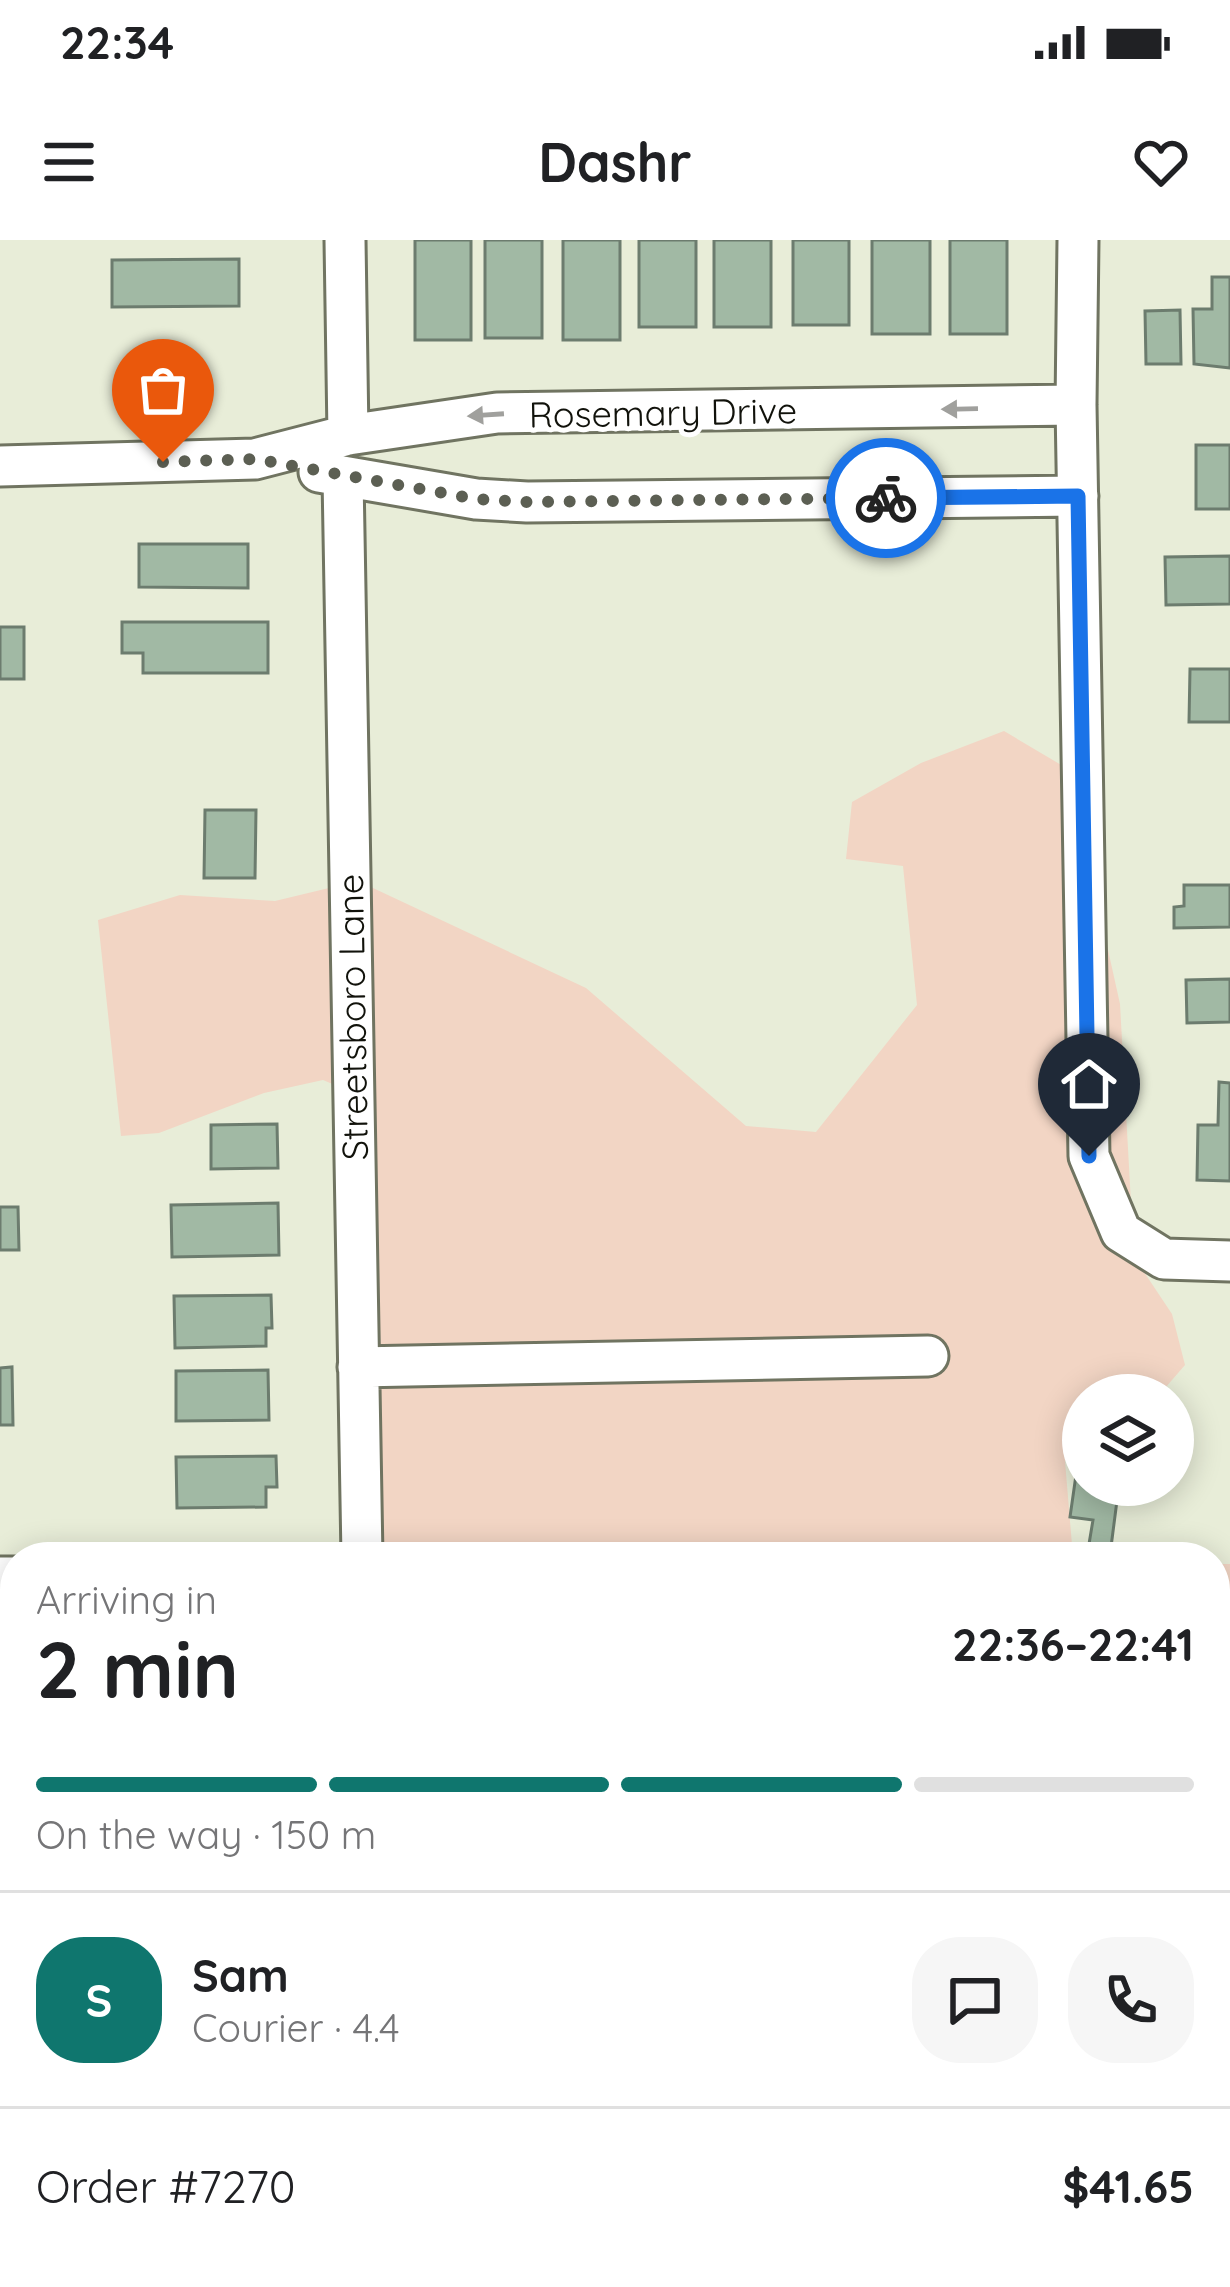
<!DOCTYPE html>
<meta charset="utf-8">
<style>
:root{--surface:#fff;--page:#f6f6f6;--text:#202124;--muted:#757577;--line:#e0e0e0;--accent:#0f766e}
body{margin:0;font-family:Quicksand,sans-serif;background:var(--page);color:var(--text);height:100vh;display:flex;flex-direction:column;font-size:45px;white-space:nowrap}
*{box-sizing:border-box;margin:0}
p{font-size:39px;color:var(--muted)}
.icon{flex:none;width:66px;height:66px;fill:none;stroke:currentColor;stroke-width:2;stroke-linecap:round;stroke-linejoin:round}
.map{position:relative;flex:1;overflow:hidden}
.details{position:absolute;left:0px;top:1302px;width:1230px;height:747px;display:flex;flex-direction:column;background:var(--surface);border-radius:48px 48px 0 0;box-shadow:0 6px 30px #0003}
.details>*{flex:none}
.fabs{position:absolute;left:1062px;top:1134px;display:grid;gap:24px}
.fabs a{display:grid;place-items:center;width:132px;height:132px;border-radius:50%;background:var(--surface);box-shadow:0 6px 30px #0003;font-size:60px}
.pin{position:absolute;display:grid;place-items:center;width:102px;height:102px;color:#fff;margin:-123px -51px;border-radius:50% 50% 50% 0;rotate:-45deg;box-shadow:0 0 12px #0007}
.pin .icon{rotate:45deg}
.courier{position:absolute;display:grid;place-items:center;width:120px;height:120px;margin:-60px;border:9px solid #1a73e8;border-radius:50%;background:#fff;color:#222;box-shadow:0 3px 15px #0007}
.overview em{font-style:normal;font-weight:700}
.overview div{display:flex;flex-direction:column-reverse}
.overview{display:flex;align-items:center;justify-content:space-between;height:204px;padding:0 36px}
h1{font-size:78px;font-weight:700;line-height:90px}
.bar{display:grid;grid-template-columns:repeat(4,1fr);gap:18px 12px;align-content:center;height:144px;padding:0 36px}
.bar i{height:15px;border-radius:9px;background:var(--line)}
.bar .current{background:var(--accent)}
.bar p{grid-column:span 4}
.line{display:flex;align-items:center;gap:30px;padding:0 36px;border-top:3px solid var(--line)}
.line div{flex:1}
.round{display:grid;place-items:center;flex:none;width:126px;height:126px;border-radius:48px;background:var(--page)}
.status{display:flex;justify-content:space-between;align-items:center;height:84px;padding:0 60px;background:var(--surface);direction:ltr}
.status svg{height:33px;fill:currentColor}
header{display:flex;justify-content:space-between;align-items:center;height:156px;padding:0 36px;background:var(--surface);font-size:54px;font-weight:700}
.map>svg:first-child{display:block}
.green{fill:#f2d5c4}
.building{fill:#a1b9a4;stroke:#6c7c6e;stroke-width:3}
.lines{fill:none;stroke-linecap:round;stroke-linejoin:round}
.minor-casing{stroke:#707461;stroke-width:45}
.minor{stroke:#fff;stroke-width:39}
.oneway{fill:#a0a09d}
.done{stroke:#5c5f53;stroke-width:12;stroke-dasharray:0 21.6}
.route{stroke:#1a73e8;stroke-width:15}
.labels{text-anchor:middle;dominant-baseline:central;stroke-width:10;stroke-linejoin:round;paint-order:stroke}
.street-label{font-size:36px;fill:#11120b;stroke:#fff}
</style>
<div class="status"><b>22:34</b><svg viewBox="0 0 49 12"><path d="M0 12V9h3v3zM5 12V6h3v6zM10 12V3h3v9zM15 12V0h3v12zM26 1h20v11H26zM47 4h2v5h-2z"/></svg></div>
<header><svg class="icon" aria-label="menu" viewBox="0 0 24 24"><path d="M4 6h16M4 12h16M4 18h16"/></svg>Dashr<svg class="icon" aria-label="heart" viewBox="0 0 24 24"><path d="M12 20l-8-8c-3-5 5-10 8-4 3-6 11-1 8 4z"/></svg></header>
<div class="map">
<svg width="1230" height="2047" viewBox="0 0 1230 2047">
<rect width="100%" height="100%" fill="#e8edd8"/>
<path class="green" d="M1004,491l64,38 52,235 14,253 38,57 13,51 -26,30h-76v55l-18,11 7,84 -691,-1 -15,13h-28l21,-28 11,-429 -47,-20 -59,13 -105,40 -38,3 -23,-216 82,-25 95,6 83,-20 228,107 160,138 70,6 101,-127 -14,-139 -57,-7 6,-57 69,-39z
M1215,1324h15v723h-837v-13h822z"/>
<path class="building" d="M415,0h56v100h-56z
M485,0h57v98h-57z
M563,0h57v100h-57z
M639,0h57v87h-57z
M714,0h57v87h-57z
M793,0h56v85h-56z
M872,0h58v94h-58z
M950,0h57v94h-57z
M239,19v47l-127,1v-47z
M1212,37h18v91l-36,-4 -1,-55h19z
M1180,70l1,54h-35l-1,-53z
M1196,205h34v64h-34z
M139,304h109v44l-109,-1z
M1230,316v48l-64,1 -1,-48z
M122,382h146v51h-125v-20h-21z
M0,387h24v52h-24z
M1190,429h40v53h-41z
M205,570h51l-1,68h-51z
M1184,645h46v42l-56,1v-21l10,-1z
M1230,739v43l-43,1 -1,-43z
M1219,842l11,1v98l-33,-1 1,-55h20z
M277,884l1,44 -67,1v-44z
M278,963l1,52 -107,2 -1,-52z
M0,967h18l1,43h-19z
M271,1055l1,33h-6v18l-91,2 -1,-52z
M12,1127l1,58h-13v-57z
M268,1130l1,50 -93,1v-50z
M1079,1214l4,1v30h36l-8,62 -22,-3 4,-24 -23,-3z
M276,1216l1,31h-11v20l-89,1 -1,-51z
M143,2034h67l-1,13h-66z"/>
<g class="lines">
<g class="minor-casing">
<path id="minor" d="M345,0l3,195
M1078,0l-2,165 13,751 32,76 43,27 66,2
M0,226l255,-7 93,-24 149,-22 579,-8
M319,232l157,27 51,3 551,-6
M343,237l19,1080
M358,1127l570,-11
M0,1337h15
M49,2034v13"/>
</g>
<use href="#minor" class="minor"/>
</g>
<defs><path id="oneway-solid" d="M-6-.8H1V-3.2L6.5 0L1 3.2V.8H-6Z" transform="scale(3)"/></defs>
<g class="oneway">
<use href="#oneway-solid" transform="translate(960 169) rotate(179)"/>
<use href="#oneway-solid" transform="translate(486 175) rotate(176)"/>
</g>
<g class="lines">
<path class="done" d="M163,222l92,-3 221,40 51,3 359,-4"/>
<path class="route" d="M886,258l192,-2 11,660"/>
</g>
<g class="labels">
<g class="street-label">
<text transform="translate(663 172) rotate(-1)">Rosemary Drive</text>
<text transform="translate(352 777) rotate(-91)">Streetsboro Lane</text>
</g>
</g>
</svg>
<div class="fabs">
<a><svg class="icon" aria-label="layers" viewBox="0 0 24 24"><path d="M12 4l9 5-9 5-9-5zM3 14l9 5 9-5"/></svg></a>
</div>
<div class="pin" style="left:163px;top:222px;background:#ea580c"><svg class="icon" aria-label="bag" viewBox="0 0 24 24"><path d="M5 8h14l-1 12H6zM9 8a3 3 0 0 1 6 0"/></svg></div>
<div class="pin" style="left:1089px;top:916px;background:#1f2937"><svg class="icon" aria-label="home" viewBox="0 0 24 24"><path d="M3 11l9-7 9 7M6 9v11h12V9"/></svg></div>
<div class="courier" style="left:886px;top:258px"><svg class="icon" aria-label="bike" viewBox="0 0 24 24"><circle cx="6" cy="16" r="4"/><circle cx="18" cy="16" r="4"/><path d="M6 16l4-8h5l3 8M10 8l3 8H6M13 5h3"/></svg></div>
<section class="details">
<div class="overview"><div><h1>2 min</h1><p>Arriving in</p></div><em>22:36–22:41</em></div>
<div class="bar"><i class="current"></i><i class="current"></i><i class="current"></i><i></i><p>On the way · 150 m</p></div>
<div class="line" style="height:216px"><b class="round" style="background:var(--accent);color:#fff">S</b><div><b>Sam</b><p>Courier · 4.4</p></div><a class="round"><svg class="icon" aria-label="chat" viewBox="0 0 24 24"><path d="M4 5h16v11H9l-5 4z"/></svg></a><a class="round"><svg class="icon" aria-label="phone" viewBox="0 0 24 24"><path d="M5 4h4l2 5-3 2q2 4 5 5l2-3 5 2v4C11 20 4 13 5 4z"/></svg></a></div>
<div class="line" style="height:156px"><div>Order #7270</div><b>$41.65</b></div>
</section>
</div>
